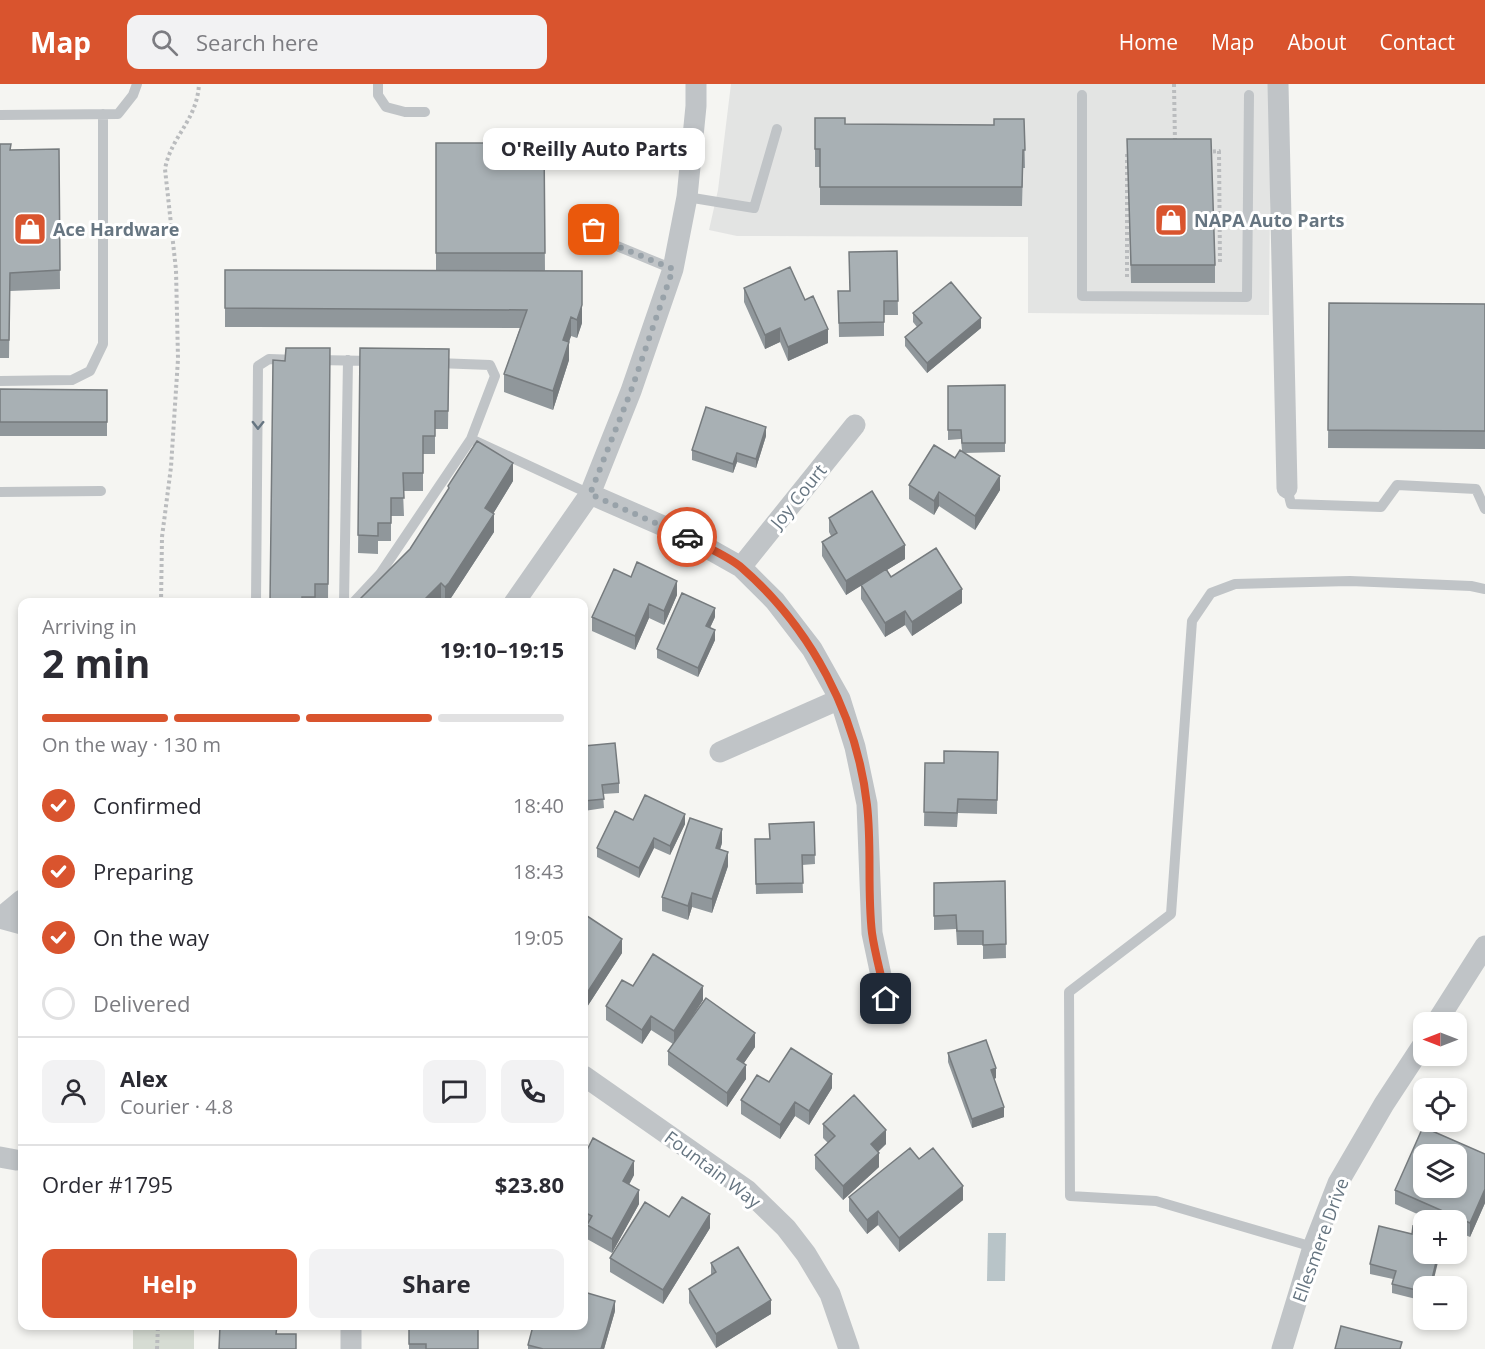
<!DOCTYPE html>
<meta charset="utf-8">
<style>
:root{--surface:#fff;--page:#f2f2f3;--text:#2b2b33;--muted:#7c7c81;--line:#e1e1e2;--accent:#d9542e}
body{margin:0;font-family:"Open Sans",sans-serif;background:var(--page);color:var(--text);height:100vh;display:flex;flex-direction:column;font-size:22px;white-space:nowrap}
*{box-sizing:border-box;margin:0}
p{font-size:20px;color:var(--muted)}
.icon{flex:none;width:33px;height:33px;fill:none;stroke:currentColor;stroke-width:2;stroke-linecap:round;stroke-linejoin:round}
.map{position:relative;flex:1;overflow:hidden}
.drawer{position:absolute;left:18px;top:514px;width:570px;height:732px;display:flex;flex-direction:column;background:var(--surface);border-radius:12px;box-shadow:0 3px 9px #0003}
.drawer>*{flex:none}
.needle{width:39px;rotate:270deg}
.tools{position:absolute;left:1413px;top:928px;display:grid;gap:12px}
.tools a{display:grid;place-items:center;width:54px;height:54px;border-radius:12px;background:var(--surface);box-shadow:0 3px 9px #0003;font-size:30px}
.pin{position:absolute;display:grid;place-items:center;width:51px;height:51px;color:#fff;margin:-26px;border-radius:12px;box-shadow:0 3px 9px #0006}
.courier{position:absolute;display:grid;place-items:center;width:60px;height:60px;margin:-30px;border:4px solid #d9542e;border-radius:50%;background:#fff;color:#222;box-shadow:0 2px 8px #0007}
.bubble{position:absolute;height:42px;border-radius:12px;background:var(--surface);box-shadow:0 3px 9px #0003;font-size:20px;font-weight:700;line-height:42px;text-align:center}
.overview em{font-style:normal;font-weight:700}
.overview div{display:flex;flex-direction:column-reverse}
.overview{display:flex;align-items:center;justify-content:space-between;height:102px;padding:0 24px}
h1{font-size:39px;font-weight:700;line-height:45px}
.bar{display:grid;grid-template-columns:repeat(4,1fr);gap:9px 6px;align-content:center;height:72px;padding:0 24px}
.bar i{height:8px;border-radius:4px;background:var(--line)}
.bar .current{background:var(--accent)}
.bar p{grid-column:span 4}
.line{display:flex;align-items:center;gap:15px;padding:0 24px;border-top:2px solid var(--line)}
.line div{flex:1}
.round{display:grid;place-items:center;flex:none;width:63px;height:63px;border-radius:12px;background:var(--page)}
ol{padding:0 24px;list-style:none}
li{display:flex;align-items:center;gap:18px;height:66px}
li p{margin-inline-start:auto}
li .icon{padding:6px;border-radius:50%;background:var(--accent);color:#fff;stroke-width:4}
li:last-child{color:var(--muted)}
li i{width:33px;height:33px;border:3px solid var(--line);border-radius:50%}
.button{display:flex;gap:12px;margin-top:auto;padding:12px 24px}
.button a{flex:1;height:69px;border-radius:12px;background:var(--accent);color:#fff;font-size:24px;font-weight:700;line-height:69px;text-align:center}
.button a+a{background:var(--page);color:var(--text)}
header{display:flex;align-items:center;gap:36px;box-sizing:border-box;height:84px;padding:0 30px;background:var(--accent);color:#fff}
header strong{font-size:28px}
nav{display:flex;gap:33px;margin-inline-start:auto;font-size:21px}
.search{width:420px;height:54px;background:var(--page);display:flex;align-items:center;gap:15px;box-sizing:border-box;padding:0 21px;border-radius:12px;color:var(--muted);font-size:22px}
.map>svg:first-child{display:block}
.built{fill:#e3e4e3}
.green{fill:#d6dcd3}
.water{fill:#b8c4c8}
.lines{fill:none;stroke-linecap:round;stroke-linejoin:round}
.path{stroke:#babcbe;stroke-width:4;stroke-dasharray:3 3;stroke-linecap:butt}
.lane{stroke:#c0c4c7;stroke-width:10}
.street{stroke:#c0c4c7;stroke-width:21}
.wall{fill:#90979b}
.shaded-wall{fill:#767b7e}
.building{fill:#a8b0b4;stroke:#767b7e;stroke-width:1.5;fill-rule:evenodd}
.oneway{stroke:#667581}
.done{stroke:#98a2a9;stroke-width:6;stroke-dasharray:0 10.8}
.route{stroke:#d9542e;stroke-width:8}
.labels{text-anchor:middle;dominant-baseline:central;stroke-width:6;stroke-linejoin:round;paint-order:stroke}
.poi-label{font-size:18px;font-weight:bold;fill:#667581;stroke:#fff;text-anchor:start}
.street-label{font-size:18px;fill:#667581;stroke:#fff}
</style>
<header>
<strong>Map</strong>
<div class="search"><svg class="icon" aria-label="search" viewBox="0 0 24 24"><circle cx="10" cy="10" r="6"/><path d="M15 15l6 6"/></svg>Search here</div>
<nav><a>Home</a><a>Map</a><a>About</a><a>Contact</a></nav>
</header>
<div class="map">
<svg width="1485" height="1265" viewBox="0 0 1485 1265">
<rect width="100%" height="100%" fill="#f5f5f2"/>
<path class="built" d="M731,0h540l-2,231 -241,-2v-76l-291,-1 -28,-6 9,-40z"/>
<path class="green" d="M133,1242h61v23h-61z"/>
<path class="water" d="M988,1149h18l-1,48h-18z"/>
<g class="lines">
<path class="path" d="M1174,0l1,58
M1207,68l12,-1 1,114
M1127,193v-125h4
M161,519l1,-66 9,-70 7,-108 -2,-89 -11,-101c6,-33 32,-48 34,-85
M157,1265l1,-23"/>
<path class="lane" d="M378,0v11l8,12 19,5h20
M1082,11v201l165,1 2,-202
M0,31l118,-1 15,-19 4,-11
M687,113l67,11 23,-79
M594,146l18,14 61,25
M317,276l56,1
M437,279l53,2 5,11 -24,63
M0,297l72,-1 18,-9 13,-27v-230
M1287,404l4,16 90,3 16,-22 79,4 9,20
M0,408l101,-1
M256,519l2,-237 11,-7 29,1
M344,519l4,-243
M353,519l27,-29 91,-135 119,55
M1313,1163l-157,-46 -86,-5 -1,-204 102,-78 21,-293 19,-28 24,-9 115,-3 121,5 14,3"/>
<path class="street" d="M1278,0l9,404
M590,410l96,42 55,31 34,34 37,48 28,50 15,48 12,57 5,129 14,66
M741,483l114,-142
M514,519l76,-109 41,-103 42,-122 14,-72 9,-91v-22
M720,668l120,-53
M0,834l22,-18
M0,834l22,6
M1436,939l49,-77
M584,992l163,114 39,38 20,26 24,40 19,55
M0,1073l16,3
M351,1242v23
M1282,1265l31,-102 25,-64 46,-79 40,-61"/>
</g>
<path class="wall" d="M815,34l30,6 149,1 30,-6 1,49h-2l-1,38 -202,-1v-38h-5z
M1127,55l88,126v18h-84z
M436,59h108l1,128 37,52 -5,15 -6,-2 -2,6v18l-16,50 -49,-18v-18l16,-46 -295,-1v-57h211z
M0,60l11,6 48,-1 1,140 -50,2 -1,67h-9z
M897,167l1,64h-14v21l-45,1 -1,-46h12z
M744,204l61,12 23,43 -40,18 -8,-19 -15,7 -21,-47z
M1329,219l156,1v145l-157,-1z
M913,229l68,15 -54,45 -22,-27v-9l12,-10 -4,-5z
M330,264l-2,255h-58l15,-242z
M360,264l89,1 -1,80h-13v25h-12v37h-20l1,25h-13v25h-13v13l-20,-1z
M1005,301v67l-41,1 36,37 -25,40 -36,-24 -5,9 -25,-16v-14l46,-27 7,-7 -1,-12 -13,1v-54z
M0,305l107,1v46h-107z
M766,352l-10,32 -19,-6 -4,11 -41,-13v-10z
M513,397l-20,33 1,18 -45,69 -2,2h-4l-33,-54 38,-58v-5z
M829,434l76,41 -18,11 4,7 71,26 -50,33 -7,-11 -20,12 -24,-38v-14l-15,10 -24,-39v-14l9,-6 -2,-4z
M631,493l46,18 -13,30 -15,-7 -14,32 -43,-19v-14z
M715,533l-5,11 5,12 -17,37 -41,-19v-9z
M584,662l35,37v10l-16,1 1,14 -20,3z
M998,668l-1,62 -39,-1 -1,14 -33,-1 1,-63h19z
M633,736l52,4 -15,31 -16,-7 -15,30 -42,-21v-9z
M814,738l1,42 -13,1 1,28 -47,1 -1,-55h14z
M722,759l-2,6 8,17 -16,47 -20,-6 -4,13 -26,-9v-14z
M1005,797l1,77 -23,1v-14h-26l-1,-16 -22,1v-47z
M584,830l38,39 -35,54 -3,-2z
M633,902l70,14 -13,20 65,27 -11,16 2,16 -19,28 -59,-42v-14l5,-7 -22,-14 -9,14 -36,-24v-14z
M948,969l48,25 -2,1 10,38 -32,11 -24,-66z
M769,998l63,6 -23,37 -14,-9 -15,23 -39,-25v-14z
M823,1040l63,20 -8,8 1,15 -36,33 -28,-31v-14l13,-12 -5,-5z
M1485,1070v49l-15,34 -14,-6v-10h-23l-38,-17v-14z
M584,1072l50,19 -5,10 10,19 -27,49 -25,-14v-11l-3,-2z
M919,1075l44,41 -64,52 -21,-27 -11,9 -18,-23v-14z
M1379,1142l45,61v14l-32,-8v-9l1,-5 -23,-5v-10z
M710,1144l-47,76 -53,-32v-14z
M711,1179l60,51 -55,34 -27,-45v-14l22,-14z
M615,1227l-11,38h-76v-4z
M409,1242l69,23h-69z"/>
<path class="shaded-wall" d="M582,221v18l-5,15v-18z
M571,233v19l-8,23v-19z
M981,234v10l-54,45v-10z
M780,244v14l-15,7v-14z
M828,245v14l-40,18v-14z
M569,258v18l-16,50v-19z
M766,343v9l-10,32v-9z
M737,369v9l-4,11v-9z
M513,379v18l-28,46v-19z
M1000,392v14l-25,40v-14z
M939,408v14l-5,9v-14z
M494,430v18l-45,69 -2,2h-2v-16z
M905,461v14l-59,36v-14z
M677,497v14l-13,30v-14z
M441,499v18l-2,2h-15v-3z
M962,505v14l-50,33v-14z
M649,520v14l-14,32v-14z
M715,524v9l-9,19v-10z
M905,527v14l-20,12v-14z
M715,546v10l-17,37v-9z
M685,730v10l-15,31v-9z
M722,745v14l-6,19v-14z
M654,754v10l-15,30v-10z
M728,768v14l-16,47v-14z
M692,809v14l-4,13v-14z
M622,855v14l-35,54v-14z
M703,902v14l-29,45v-14z
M651,932v14l-9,14v-14z
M755,949v14l-18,26v-14z
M746,981v14l-19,28v-14z
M996,984v10l-5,2v-10z
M832,990v14l-23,37v-14z
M795,1018v14l-15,23v-14z
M1004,1023v10l-32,11v-9z
M886,1046v14l-15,14v-14z
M879,1069v14l-36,33v-14z
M634,1077v14l-11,20v-14z
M963,1102v14l-64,52v-14z
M1485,1105v14l-15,34v-14z
M639,1106v14l-27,49v-14z
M878,1127v14l-11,9v-14z
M710,1130v14l-47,76v-14z
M1438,1170h2l-8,33h-2z
M771,1216v14l-55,34v-14z
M615,1217v10l-11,38h-3z"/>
<path class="building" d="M815,34h30v6l149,1v-6h30l1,31h-2l-1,37h-202v-38h-5z
M1127,55h84l4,126h-84z
M436,59h108l1,110h-109z
M0,60h11l-1,6 49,-1 1,121 -50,3 -1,67h-9z
M897,167l1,50h-14v21l-45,1 -1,-32h12l-1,-39z
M790,183l15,33 8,-4 15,33 -40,18 -8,-19 -15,7 -21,-47z
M225,186l357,1v34l-5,15 -6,-3 -8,23 6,2 -16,49 -49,-17 23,-64 -302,-2z
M951,198l30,36 -54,45 -22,-26 17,-14 -9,-10z
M1329,219l156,1v127l-157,-1z
M286,264h44l-2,236h-13v13h-13v6h-32l3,-243 12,1z
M360,264l89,1 -1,62h-13v25h-12v37h-20l1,25h-13v25h-13v13l-20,-1z
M1005,301v58h-43l-1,-13h-13v-44z
M0,305l107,1v32h-107z
M706,323l60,20 -10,32 -19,-6 -4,11 -41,-14z
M477,357l36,22 -28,45 9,6 -45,69 -4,4 -4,-4 -17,17 3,3h-71l54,-54 39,-61 -1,-2z
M934,361l21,13 5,-8 40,26 -25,40 -36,-24 -5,9 -25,-16z
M872,407l33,54 -59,36 -24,-39 15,-9 -8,-15z
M936,464l26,41 -50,33 -7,-11 -20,12 -24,-38 25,-16 5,8z
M637,478l40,19 -13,30 -15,-7 -14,32 -43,-19 22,-48 17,8z
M682,509l33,15 -9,18 9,4 -17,38 -41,-19z
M615,659l4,40 -17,2 2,14 -20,2v-55z
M944,667l54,1 -1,48 -39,-1 -1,14 -33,-1 1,-49h19z
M645,711l40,19 -15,32 -16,-8 -15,30 -42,-20 18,-37 18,9z
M690,734l32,11 -6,19 12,4 -16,47 -20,-6 -4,13 -26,-9z
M814,738l1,33h-13l1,28 -47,1 -1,-45h15l-1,-15z
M1005,797l1,63 -23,1v-14h-26l-1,-16 -22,1v-33z
M584,830l38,25 -35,54 -3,-2z
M653,870l50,32 -29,45 -23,-15 -9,14 -36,-24 16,-26 11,6z
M706,914l49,35 -18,26 9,6 -19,28 -59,-42z
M986,956l10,28 -5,2 13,37 -32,12 -24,-66z
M791,964l41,26 -23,37 -14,-9 -15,23 -39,-25 16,-25 12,7z
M854,1011l32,35 -15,14 8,9 -36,33 -28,-31 20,-19 -12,-12z
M1423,1043l62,27v35l-15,34 -75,-33zM1424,1071h32v33h-32z
M593,1054l41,23 -11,20 16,9 -27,49 -25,-14 5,-9 -8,-4v-41l3,-5 -3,-2v-8z
M910,1064l9,11 14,-11 30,38 -64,52 -21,-27 -11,9 -18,-23z
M682,1113l28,17 -47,76 -53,-32 35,-56 24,15z
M1379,1142l33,8 1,-8 11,2v26h14l-8,33h-6v5l-32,-8 4,-13 -26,-7z
M738,1163l33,53 -55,34 -27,-45 27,-17 -5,-9z
M584,1208l31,9 -14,48h-58l-15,-4 5,-19h51z
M220,1242h57l-1,8h20v15h-77z
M409,1242h69v23h-52v-5h-17z
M1341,1242l61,16 -2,7h-65z"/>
<defs><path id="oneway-chevron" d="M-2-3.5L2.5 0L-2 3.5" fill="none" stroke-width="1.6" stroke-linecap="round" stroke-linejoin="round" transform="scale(1.5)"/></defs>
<use class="oneway" href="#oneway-chevron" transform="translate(258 341) rotate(91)"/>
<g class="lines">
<path class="done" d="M594,146l18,14 61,25 -42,122 -41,103 97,43"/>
<path class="route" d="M687,453c18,10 40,18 55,31 69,60 115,147 125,237 5,42 0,85 5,128 3,22 10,44 14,66"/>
</g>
<defs>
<g id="shop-square" transform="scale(1.725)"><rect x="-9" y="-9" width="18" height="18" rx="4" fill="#d9542e" stroke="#fff"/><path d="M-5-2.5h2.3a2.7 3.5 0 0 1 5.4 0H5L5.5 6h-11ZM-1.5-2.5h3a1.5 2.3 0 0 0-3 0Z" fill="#fff"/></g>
</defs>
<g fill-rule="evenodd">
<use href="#shop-square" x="1171" y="136"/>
<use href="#shop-square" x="30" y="145"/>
</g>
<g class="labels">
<g class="poi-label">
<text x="1194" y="136">NAPA Auto Parts</text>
<text x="53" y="145">Ace Hardware</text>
</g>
<g class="street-label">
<text transform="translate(798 412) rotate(-51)">Joy Court</text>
<text transform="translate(713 1085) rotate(37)">Fountain Way</text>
<text transform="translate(1320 1156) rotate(-70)">Ellesmere Drive</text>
</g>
</g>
</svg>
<div class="tools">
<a><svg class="needle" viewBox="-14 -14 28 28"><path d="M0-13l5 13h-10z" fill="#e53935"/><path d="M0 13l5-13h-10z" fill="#7c7c81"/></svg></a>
<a><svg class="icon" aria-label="locate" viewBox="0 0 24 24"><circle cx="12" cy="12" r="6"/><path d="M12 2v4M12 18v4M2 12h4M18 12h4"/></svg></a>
<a><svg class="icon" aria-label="layers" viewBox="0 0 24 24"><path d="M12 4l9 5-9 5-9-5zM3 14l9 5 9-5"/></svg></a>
<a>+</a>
<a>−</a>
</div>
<div class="pin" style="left:594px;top:146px;background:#ea580c"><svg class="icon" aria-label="bag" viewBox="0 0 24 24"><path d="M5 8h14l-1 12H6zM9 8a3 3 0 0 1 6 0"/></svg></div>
<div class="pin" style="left:886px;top:915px;background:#1f2937"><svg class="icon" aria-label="home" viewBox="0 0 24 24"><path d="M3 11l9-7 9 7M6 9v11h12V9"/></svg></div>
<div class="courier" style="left:687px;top:453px"><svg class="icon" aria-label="car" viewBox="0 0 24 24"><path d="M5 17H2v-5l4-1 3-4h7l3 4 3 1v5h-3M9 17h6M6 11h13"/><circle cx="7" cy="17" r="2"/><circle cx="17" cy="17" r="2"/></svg></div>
<div class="bubble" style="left:483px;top:44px;width:222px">O'Reilly Auto Parts</div>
<section class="drawer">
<div class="overview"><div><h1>2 min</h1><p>Arriving in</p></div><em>19:10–19:15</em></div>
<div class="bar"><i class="current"></i><i class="current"></i><i class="current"></i><i></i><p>On the way · 130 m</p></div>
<ol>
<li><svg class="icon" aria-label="check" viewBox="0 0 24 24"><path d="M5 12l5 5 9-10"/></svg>Confirmed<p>18:40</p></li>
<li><svg class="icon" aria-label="check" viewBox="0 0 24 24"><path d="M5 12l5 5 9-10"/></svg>Preparing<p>18:43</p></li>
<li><svg class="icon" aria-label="check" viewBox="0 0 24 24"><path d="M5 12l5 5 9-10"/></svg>On the way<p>19:05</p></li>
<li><i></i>Delivered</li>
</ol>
<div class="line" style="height:108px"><a class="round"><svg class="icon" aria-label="person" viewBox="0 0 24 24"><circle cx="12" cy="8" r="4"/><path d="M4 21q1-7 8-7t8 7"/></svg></a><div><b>Alex</b><p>Courier · 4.8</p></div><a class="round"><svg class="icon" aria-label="chat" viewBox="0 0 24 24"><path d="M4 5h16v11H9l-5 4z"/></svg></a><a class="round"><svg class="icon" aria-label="phone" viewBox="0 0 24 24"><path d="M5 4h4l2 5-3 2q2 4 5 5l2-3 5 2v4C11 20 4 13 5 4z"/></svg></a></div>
<div class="line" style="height:78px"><div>Order #1795</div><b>$23.80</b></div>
<div class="button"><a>Help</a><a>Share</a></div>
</section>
</div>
